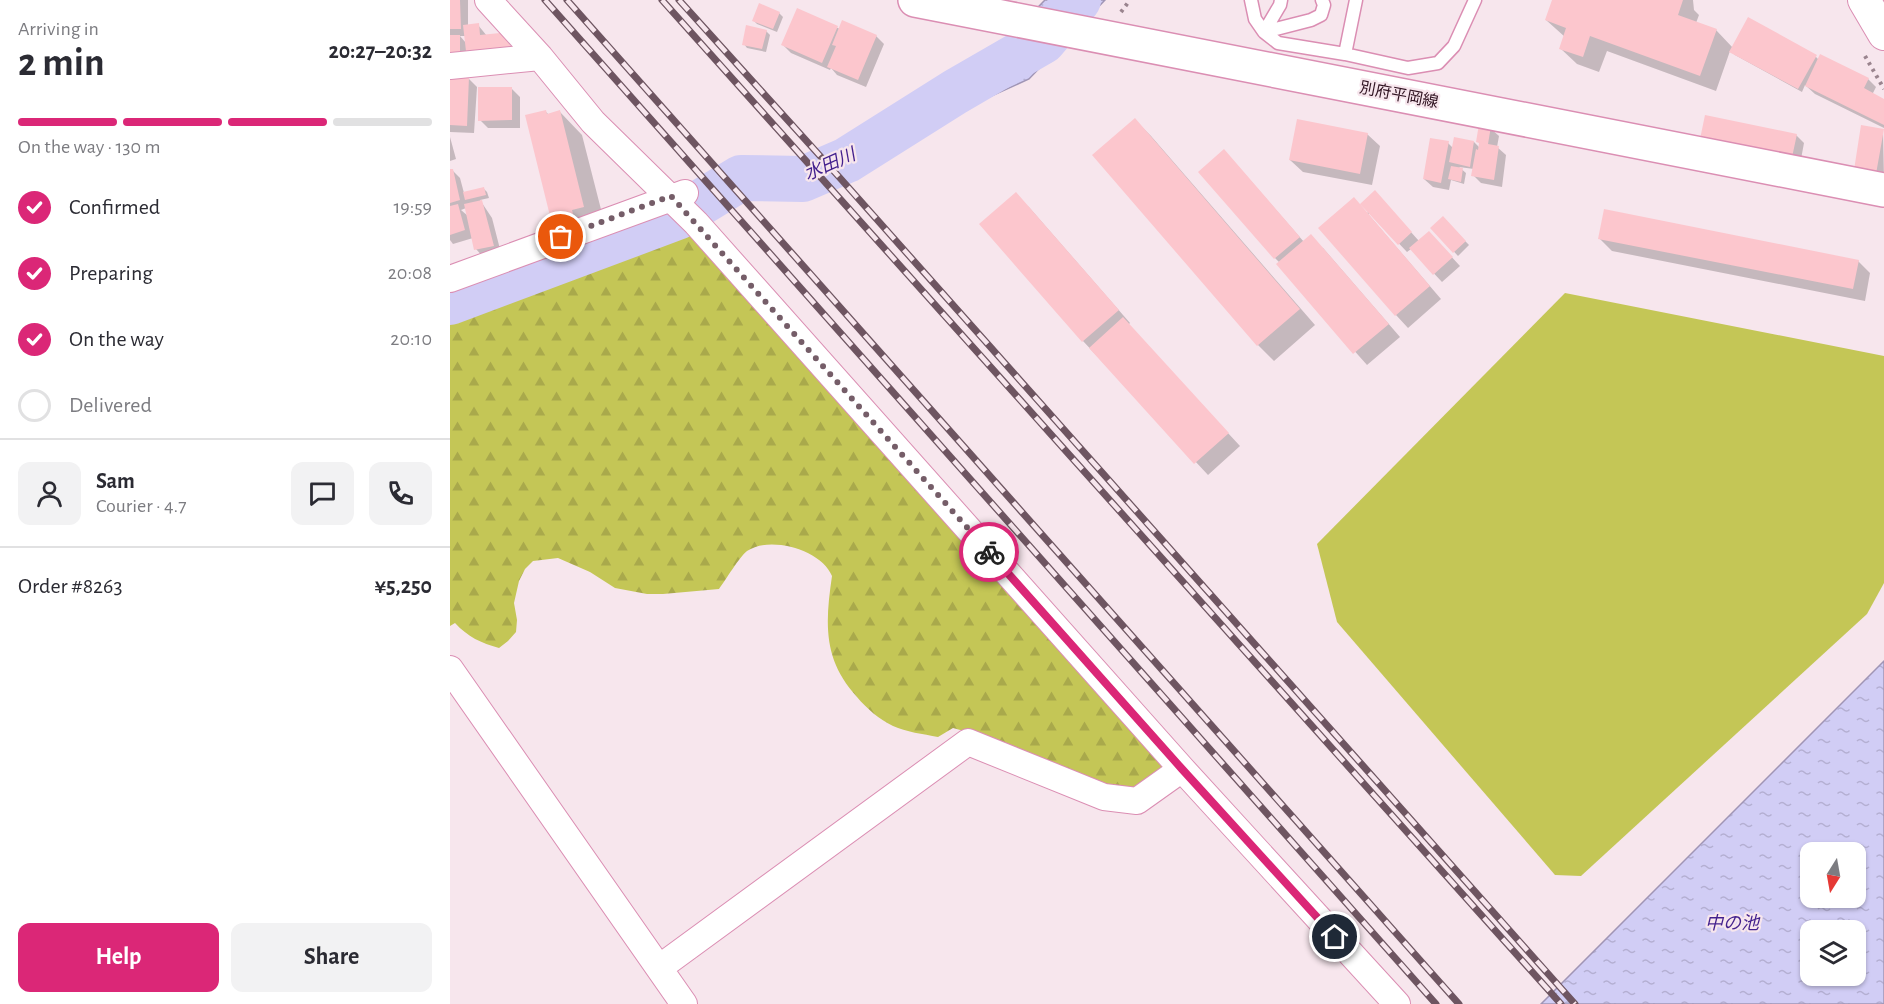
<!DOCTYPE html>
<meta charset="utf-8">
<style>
:root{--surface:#fff;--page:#f2f2f3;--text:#2b2b33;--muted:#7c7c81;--line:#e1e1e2;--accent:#db2777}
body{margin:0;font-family:"Alegreya Sans","Noto Sans JP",sans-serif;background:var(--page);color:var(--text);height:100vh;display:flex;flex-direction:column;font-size:22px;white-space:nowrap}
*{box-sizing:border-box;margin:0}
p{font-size:20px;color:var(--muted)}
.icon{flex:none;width:33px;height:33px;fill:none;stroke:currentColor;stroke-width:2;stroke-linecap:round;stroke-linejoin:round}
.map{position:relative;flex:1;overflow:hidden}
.details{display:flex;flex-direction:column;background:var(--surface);width:450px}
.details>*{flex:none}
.needle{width:39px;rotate:191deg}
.tools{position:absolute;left:1350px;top:842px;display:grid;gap:12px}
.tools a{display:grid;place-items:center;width:66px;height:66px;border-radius:12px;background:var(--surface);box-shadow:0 2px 4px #0004;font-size:30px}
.pin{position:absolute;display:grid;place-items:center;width:51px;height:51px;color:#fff;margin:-26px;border:3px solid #fff;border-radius:50%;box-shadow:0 2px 6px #0007}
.courier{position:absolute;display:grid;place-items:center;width:60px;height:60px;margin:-30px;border:4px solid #db2777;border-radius:50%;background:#fff;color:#222;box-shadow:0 2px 8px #0007}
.summary em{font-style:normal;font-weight:600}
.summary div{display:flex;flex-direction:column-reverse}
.summary{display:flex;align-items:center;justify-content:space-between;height:102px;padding:0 18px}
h1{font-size:39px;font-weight:600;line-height:45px}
.bar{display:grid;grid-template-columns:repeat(4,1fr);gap:9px 6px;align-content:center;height:72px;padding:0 18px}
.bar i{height:8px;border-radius:4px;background:var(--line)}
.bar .selected{background:var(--accent)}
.bar p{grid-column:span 4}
.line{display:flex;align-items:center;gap:15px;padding:0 18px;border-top:2px solid var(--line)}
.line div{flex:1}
.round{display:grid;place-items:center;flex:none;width:63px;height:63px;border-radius:12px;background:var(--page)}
ol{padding:0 18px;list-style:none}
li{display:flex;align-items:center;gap:18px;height:66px}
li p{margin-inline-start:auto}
li .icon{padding:6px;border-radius:50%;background:var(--accent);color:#fff;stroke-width:4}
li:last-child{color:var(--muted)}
li i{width:33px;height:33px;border:3px solid var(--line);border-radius:50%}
.cta{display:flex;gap:12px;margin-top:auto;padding:12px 18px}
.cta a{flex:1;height:69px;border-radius:12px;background:var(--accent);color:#fff;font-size:24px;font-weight:600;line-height:69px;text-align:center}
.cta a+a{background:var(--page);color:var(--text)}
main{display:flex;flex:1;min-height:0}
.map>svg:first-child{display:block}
.green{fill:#c4c656}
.forest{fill:url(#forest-firs)}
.water{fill:url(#water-ripples);stroke:#a095b5;stroke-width:1.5;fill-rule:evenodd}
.shadow{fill:#0003;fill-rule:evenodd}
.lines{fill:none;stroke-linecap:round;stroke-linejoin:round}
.river{stroke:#d1cdf5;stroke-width:46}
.building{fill:#fcc6cd}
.service-casing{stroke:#db8eb3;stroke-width:15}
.minor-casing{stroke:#db8eb3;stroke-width:28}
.tertiary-casing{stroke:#db8eb3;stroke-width:34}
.secondary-casing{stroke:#db8eb3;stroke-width:36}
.path{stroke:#9a848e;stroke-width:4;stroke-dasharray:3 4.5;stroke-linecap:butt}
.service{stroke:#fff;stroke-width:12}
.minor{stroke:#fff;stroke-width:26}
.tertiary{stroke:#fff;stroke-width:32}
.secondary{stroke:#fff;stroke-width:33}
.rail-casing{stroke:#6e5561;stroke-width:7}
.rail{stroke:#f7e6ed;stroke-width:4.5;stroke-dasharray:14;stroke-linecap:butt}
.done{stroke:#755d68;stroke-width:6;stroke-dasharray:0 10.8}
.route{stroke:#db2777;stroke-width:8}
.labels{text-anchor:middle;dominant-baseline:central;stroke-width:4.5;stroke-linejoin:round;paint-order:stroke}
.street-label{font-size:16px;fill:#2f1321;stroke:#f7e6ed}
.water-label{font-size:18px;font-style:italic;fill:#421f8d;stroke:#f7e6ed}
</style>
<main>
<section class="details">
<div class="summary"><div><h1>2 min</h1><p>Arriving in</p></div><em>20:27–20:32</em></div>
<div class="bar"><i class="selected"></i><i class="selected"></i><i class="selected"></i><i></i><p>On the way · 130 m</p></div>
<ol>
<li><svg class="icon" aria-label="check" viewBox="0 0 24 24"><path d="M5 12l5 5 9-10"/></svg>Confirmed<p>19:59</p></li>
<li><svg class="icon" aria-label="check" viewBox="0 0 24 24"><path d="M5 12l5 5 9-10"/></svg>Preparing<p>20:08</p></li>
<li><svg class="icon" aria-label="check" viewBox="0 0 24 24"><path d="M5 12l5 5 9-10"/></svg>On the way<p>20:10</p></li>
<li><i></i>Delivered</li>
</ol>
<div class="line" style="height:108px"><a class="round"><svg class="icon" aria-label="person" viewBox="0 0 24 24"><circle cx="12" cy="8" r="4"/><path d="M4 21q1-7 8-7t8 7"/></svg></a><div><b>Sam</b><p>Courier · 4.7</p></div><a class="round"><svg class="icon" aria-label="chat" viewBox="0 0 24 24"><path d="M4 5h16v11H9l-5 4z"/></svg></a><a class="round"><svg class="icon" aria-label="phone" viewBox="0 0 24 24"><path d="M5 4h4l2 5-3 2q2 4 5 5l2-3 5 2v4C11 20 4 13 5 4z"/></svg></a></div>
<div class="line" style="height:78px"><div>Order #8263</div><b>¥5,250</b></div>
<div class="cta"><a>Help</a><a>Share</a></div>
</section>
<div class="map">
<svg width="1434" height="1004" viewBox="0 0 1434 1004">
<defs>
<pattern id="forest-firs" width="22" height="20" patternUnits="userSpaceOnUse" patternTransform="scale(1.5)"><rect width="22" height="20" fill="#c4c656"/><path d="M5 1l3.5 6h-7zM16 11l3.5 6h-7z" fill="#a9a94b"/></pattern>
<pattern id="water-ripples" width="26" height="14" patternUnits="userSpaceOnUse" patternTransform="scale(1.5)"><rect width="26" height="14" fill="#d1cdf5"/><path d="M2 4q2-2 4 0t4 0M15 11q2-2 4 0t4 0" fill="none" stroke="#b4afd2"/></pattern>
</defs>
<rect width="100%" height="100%" fill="#f7e6ed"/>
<path class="green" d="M1115,293l319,63v227l-17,31 -286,262 -26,-1 -218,-253 -20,-78z"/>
<path class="forest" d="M230,222l489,547 -30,24 -24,-1 -133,-56 -29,-8 -15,9c-15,-3 -32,-5 -45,-11 -14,-7 -26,-17 -36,-29 -34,-37 -32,-73 -25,-121 -10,-26 -62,-41 -85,-25 -7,5 -22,30 -28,38l-56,5h-16l-32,-6 -25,-16 -32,-14 -25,3 -8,8 -6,12 -5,22 3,17 -1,12 -8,9 -9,7c-18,-5 -31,-11 -44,-25l-5,3v-314z"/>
<path class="water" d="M595,0h60l-76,79 -64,29 -37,-10 62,-42z
M1434,661v343h-343zM1360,852h46v45h-46zM1360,930h46v45h-46z"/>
<path class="shadow" d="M0,0h18v26l10,-1 9,11 21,7 10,11 -68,14zM10,36h5l1,7z
M1103,0h140l1,10 5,5 -3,8 20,7 17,18 83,9 3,3 49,19 8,8 -4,8 12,6v27l-69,-34 -10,-9 -3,7 -67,-37 -5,-4 -14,40 -109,-40 -8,21 -22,-8 -17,-16 5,-11 -19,-17z
M348,10l42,19 36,7 8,8 -18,43 -29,-12 -6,-7 -1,2 -39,-17 -8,-8z
M329,13l4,4 -6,15 -20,-8 -4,-4z
M316,31l4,4 -4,17 -19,-4 -3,-4z
M0,78l19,1 8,8 -3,46 -24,-1z
M61,88l9,9v31h-32l-8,-8z
M95,111l4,4 11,-3 22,23 24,94 -31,12 -23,-22z
M685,120l16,16 164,189 -41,36 -16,-16z
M1040,128l9,8 -2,11 9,8 -4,32 -21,-4 -8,-8 1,-6 -15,-2 7,6 -2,11 -13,-4 -2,10 -16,-3 -9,-8 24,-36 5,5 21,-6 6,6z
M1433,130l1,51 -20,-3z
M917,134l13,12 -8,39 -69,-13 -13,-12z
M1346,135l8,8 -5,27 -98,-26z
M0,137l6,22 -6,2z
M786,164l68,78 19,6 77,89 -33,28 -89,-100 2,-2 -5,-5z
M2,170l8,8 4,15 19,-5 4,4 2,6 -9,2 12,18 9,35 -17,5 -8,-9 -3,-11 -20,6 -3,-4v-69zM16,208l2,8 -7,-6z
M933,201l36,40h18l23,25 -18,16 -31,-33 -4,3 -37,-39 -2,1 73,85 -33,29 -12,-13 -29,-102z
M578,206l102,117 -2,2 112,121 -32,29 -125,-134z
M993,218l26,27 -11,11 -26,-28z
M1149,238l259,23 12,12 -5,28 -253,-50z"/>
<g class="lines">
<path class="river" d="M0,302l227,-85 64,-39 62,1 44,-19 108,-68 88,-51 35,-41"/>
</g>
<path class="building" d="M0,0h10l1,29h-11z
M1102,0h131l-5,15 39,14 -17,47 -110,-40 -7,21 -24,-8 7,-21 -21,-8z
M309,3l21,9 -7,17 -21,-8z
M347,8l41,18 -16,37 -41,-18z
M1298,17l69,38 -19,34 -69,-37z
M392,20l35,15 -19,45 -31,-13 9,-21 -4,-1z
M29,23l1,12 20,-2 10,12 1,6 -44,9 -4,-35z
M296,25l21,5 -5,19 -20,-4z
M0,35h10v26h-10z
M1370,54l49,24 -5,10 20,11v26l-79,-39z
M0,76l19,1 -2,49 -17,-1z
M28,87h34v33l-34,1z
M96,110l1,4 13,-4 24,97 -12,3 1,4 -22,6 -26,-105z
M1255,115l92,19 -6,28 -92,-18z
M685,118l165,191 -43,37 -165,-191z
M847,119l71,14 -8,41 -71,-14z
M1029,124l12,2 -3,18 11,2 -5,34 -23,-4 5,-27 2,1 1,-7 -3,-1z
M1411,125l23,4 -8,45 -22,-4z
M1004,137l20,4 -4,26 -21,-5z
M980,138l19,3 -8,42 -18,-4z
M774,149l76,88 -26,22 -76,-87z
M1001,166l12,2 -2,14 -13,-3z
M0,169h3l7,31 -10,3z
M34,187l2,8 -21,5 -2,-8z
M925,190l37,42 -14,13 -38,-41z
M566,192l103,118 -37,32 -103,-118z
M904,197l76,89 -35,30 -77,-88z
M32,200l12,46 -20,4 -10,-46z
M8,204l7,26 -15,5v-29z
M1154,209l255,51 -6,29 -255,-50z
M993,216l23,25 -13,12 -23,-25z
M979,231l24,26 -20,18 -24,-27z
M861,234l78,90 -36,30 -77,-90z
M673,317l106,116 -35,31 -105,-116z"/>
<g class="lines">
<g class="service-casing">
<path id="service" d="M801,0l4,19 9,13 14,11 67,11 63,14 30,-5 16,-17 21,-46
M831,0l-1,5 -16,27 47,-12 10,-5 3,-10 -2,-5
M895,54l11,-54"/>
</g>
<g class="minor-casing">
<path id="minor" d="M38,0l52,57 53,65 103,101 486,546 215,235
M0,66l90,-9
M0,279l235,-86
M0,669l234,335
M209,968l309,-226 136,55 33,4 45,-32"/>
</g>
<g class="tertiary-casing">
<path id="tertiary" d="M1414,0l20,34"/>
</g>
<g class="secondary-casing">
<path id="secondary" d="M465,0l969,190"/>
</g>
<path class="path" d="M671,12l9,-12
M1415,56l19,33"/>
<use href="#service" class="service"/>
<use href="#minor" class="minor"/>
<use href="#tertiary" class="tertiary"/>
<use href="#secondary" class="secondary"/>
<g class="rail-casing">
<path id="rail" d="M95,0l891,1004
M117,0l892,1004
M212,0l899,1004
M229,0l161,178 735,826"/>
</g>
<use href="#rail" class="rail"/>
</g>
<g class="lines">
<path class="done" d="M111,237l110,-41 318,356"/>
<path class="route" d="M539,552l193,217 153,168"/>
</g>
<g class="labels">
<g class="street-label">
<text transform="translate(949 95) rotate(11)">別府平岡線</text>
</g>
<g class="water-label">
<text transform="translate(380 165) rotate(-24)">水田川</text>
<text x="1282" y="924">中の池</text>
</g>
</g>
</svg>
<div class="tools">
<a><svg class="needle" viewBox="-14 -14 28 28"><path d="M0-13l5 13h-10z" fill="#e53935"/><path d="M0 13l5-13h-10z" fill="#7c7c81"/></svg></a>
<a><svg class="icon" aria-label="layers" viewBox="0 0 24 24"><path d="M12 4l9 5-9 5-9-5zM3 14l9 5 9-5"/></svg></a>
</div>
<div class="pin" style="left:111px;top:237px;background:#ea580c"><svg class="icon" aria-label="bag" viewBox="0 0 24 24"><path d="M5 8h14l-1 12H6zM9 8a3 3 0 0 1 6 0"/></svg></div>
<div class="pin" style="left:885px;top:937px;background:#1f2937"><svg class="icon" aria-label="home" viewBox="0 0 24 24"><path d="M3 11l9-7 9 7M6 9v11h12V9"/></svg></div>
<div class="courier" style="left:539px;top:552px"><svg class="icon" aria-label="bike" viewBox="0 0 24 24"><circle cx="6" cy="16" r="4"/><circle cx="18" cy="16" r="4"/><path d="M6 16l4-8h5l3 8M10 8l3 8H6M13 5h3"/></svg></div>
</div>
</main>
